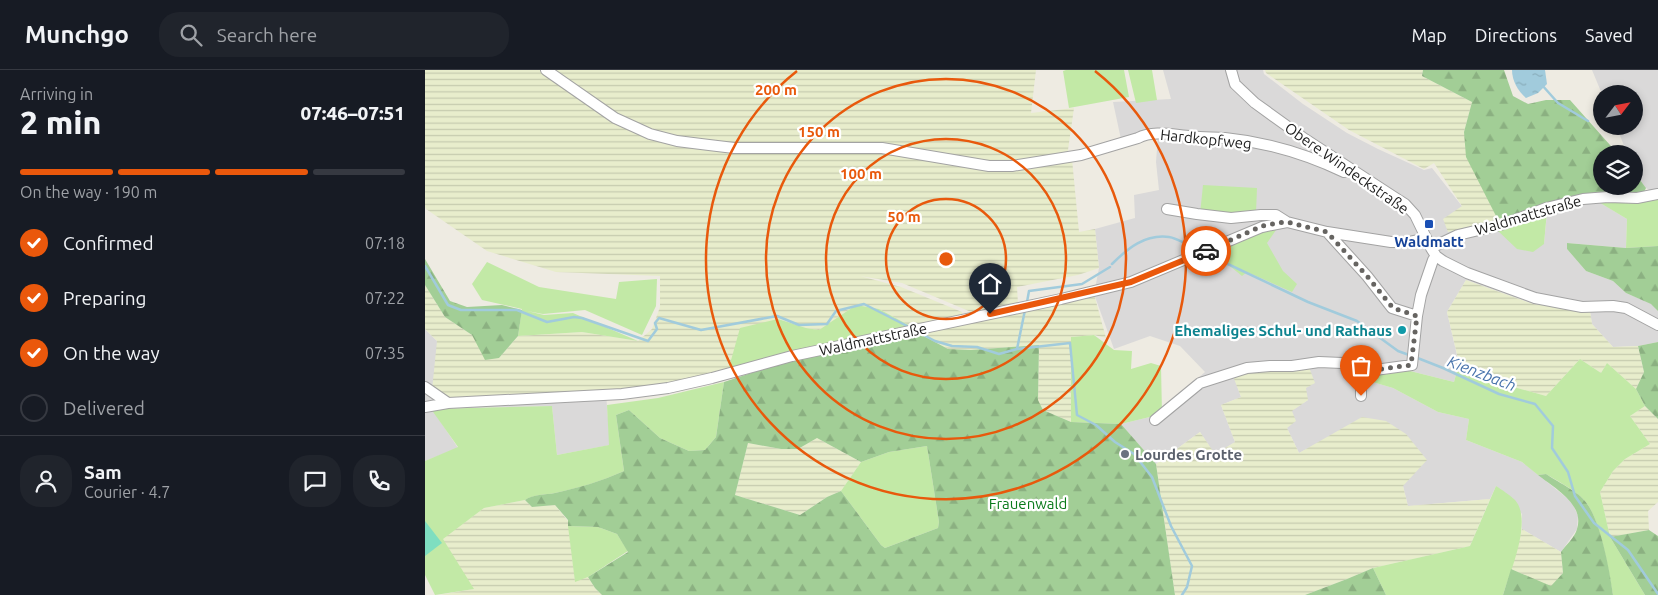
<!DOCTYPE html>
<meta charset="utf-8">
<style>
:root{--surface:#171b24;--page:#20242c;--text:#f1f3f6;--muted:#9ea1a6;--line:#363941;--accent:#ea580c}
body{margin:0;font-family:Ubuntu,sans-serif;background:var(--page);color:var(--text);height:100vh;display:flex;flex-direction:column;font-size:19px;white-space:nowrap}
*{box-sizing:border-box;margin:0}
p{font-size:16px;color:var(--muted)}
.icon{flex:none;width:28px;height:28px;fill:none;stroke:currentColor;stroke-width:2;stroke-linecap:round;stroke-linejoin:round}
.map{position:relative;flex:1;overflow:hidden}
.panel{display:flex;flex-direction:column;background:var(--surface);width:425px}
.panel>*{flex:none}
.needle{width:32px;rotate:58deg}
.fabs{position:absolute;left:1168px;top:15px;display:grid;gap:10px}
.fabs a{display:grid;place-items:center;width:50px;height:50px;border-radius:50%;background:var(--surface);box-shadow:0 2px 8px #0003;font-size:25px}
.pin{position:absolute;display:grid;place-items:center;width:42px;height:42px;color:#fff;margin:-51px -21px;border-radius:50% 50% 50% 0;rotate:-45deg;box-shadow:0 0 5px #0007}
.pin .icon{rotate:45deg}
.courier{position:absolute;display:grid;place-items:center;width:50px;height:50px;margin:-25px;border:4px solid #ea580c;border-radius:50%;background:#fff;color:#222;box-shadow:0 1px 6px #0007}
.head em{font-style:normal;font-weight:800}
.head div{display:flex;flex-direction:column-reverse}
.head{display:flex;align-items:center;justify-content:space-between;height:85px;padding:0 20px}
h1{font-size:32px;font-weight:800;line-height:38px}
.bar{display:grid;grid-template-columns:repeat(4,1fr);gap:8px 5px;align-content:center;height:60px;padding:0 20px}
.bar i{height:6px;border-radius:4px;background:var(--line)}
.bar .active{background:var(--accent)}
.bar p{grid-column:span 4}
.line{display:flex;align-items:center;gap:12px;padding:0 20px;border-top:1px solid var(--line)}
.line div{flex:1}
.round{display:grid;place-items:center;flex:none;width:52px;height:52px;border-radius:20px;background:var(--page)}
ol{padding:0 20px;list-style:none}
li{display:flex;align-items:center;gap:15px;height:55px}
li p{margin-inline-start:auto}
li .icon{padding:5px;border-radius:50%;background:var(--accent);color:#fff;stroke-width:4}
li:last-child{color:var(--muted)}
li i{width:28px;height:28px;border:2px solid var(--line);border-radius:50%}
header{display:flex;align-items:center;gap:30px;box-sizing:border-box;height:70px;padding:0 25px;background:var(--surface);border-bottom:1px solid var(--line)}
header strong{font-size:24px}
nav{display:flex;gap:28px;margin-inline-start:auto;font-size:18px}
.search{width:350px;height:45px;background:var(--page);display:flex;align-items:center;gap:12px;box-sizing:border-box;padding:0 18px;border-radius:20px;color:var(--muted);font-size:19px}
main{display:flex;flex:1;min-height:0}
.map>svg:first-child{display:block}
.residential{fill:#dad9d9}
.farmland{fill:url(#farmland-rules)}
.grass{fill:#c2e9a6}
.forest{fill:url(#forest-firs);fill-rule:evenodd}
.pitch{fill:#7edec0}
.water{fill:url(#water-ripples)}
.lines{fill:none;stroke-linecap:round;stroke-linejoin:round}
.stream{stroke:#a1cbdc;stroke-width:2.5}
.minor-casing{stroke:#a3a3a3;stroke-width:12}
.minor{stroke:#fff;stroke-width:10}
.done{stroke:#666461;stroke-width:5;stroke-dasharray:0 9}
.route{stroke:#ea580c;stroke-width:6}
.ring{fill:none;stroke:#e8590c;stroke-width:2.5}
.transit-dot{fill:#1a4fb4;stroke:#fff;stroke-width:2}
.culture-dot{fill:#0f9aa8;stroke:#fff;stroke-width:2}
.worship-dot{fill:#6b7280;stroke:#fff;stroke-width:2}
.labels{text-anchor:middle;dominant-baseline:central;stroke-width:4.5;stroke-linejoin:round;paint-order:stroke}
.street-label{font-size:15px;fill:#1c1c1c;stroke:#fff}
.transit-label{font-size:15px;font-weight:bold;fill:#164399;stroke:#fff}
.culture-label{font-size:15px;font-weight:bold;fill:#0d838f;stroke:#fff;text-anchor:end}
.worship-label{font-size:15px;font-weight:bold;fill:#5b616d;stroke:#fff;text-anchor:start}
.park-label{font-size:15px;fill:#0a7a1b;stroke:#fff}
.water-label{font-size:16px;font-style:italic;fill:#4873ac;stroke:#fff}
.centre{fill:#e8590c;stroke:#fff;stroke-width:2.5}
.ring-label{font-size:15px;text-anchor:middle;font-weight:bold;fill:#e8590c;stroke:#fff;stroke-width:4.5;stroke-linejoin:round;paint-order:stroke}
</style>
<header>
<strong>Munchgo</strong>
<div class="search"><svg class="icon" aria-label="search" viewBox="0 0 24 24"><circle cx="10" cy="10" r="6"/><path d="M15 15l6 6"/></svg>Search here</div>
<nav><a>Map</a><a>Directions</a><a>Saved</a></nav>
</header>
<main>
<section class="panel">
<div class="head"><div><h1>2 min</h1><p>Arriving in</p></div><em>07:46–07:51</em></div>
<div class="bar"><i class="active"></i><i class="active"></i><i class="active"></i><i></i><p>On the way · 190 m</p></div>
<ol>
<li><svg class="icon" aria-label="check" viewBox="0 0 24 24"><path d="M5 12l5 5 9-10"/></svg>Confirmed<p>07:18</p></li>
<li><svg class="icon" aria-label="check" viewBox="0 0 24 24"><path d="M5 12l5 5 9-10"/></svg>Preparing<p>07:22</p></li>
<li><svg class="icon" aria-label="check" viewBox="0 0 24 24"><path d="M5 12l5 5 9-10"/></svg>On the way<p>07:35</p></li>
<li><i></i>Delivered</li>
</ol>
<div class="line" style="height:90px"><a class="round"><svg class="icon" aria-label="person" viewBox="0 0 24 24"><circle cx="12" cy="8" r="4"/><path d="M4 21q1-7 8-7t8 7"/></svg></a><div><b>Sam</b><p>Courier · 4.7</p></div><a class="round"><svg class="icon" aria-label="chat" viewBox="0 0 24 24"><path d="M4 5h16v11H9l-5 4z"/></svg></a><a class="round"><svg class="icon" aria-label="phone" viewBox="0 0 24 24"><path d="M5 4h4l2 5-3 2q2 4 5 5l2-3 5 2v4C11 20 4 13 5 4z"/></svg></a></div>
</section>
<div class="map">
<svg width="1233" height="525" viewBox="0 0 1233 525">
<defs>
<pattern id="farmland-rules" width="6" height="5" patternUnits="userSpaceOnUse" patternTransform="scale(1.25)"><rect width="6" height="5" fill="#e8edcc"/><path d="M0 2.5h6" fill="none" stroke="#c6cbaf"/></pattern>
<pattern id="forest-firs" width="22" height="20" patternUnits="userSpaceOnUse" patternTransform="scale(1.25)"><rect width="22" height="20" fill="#a2ce96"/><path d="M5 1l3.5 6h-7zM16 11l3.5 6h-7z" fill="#8bb081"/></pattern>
<pattern id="water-ripples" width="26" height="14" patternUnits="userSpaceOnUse" patternTransform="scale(1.25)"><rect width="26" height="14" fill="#a1cbdc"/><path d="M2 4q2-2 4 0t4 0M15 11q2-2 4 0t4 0" fill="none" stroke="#8aaebc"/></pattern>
</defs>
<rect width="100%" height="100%" fill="#eeebe2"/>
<path class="residential" d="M738,0h100l1,4 39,30 44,29 31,16 46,21 8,-2 44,56 68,20 4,-41 38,-9 41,25 -1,29 -58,-5 -1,6 19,22 27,10 13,12 26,11 6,7v31l-20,4 -25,1 -21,-23 -2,-13 -57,-7 -67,-24 -19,32 12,52 -5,18 -48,-12 -37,11 24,7 45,24 31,7 -3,21 56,22 50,40 6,14 -1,13 -16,23 -39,-23v-15l-26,-28 -6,13 -82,7 -5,-20 -83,-44 -21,11 -12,-25 4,-17 17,-11 -74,-23 7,20 -20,8 14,37 -20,13 -15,-23 -44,32 -35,-40 41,-10 27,-28 16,-14 -25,-26 -30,-10 -36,13 -20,-55 5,-26 -4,-39 40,-11 -1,-23 25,-5 -3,-28 2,-27 -36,9 -9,-42 58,-3z
M1167,0h66v126l-12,-8 -12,-16v-18h-8l-1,-6 -9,-22h18v-32h-32z
M0,259l12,12 169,52 4,52 -53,10 -5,-49 -120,3 26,39 -33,13z"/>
<path class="farmland" d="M0,0h611l-5,43 43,-5 -7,49 5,2 7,73 16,-3 4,39 -21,7 -61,12 1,17 -42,10 -74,-31 -42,-7 41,11 61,25 1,5 -49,11 -35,-19 -23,-4 -37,25 -13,-2 -28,-9 -50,52 -54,13 -68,9 -154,7 -20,-10 5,-49 -12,-12v-44l20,32 27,18 27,23 19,-22 64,-4 56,9 14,-12 8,-22v-31l-104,-4 -69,-21 -61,-42 -1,-2z
M840,0h158l-1,6 50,26 -8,30 32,84 5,3 -53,13 -5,-13 19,-13 -28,-43 -10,6 -75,-39 -83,-57z
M1041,210l67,24 57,7 2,13 21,23 25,-1 6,26 -8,17 -29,-26 -6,10 -21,-14 -34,37 -89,-25 2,-8 -12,-51z
M669,224l12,44 -12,-3 -23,2v85l-28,-12 -5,-9 1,-56 -68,5 -23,-1 -28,-15z
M884,297l6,16 -9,5 2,12 -16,11 4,10 -9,7 12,25 63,-36 24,4 20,13 21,26 -24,26 5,20 82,-7 -20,47 -97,22 -26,11 -42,16h-130l-19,-131 44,-32 15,22 20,-12 -14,-37 20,-8 -8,-21 19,-4z
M1220,336l13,13v83l-10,9 1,19 -39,7 -10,-45 13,-21 12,-12 25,-15 -20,-28z
M392,368l44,24 -20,29 -14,6 -27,18 -65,-20 13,-52 33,6h17z
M100,430l7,7 23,-2 13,16 7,60 13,-4 7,11 7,7h-163l34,-6 -31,-50 42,-31z
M1097,459l39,23 2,21 -12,14 -40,-18z"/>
<path class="grass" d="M641,0h58l5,27 -60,11 -6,-37z
M703,0h24l5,30 -21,3z
M778,115l54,3 -1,25 -56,1z
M1233,127v49l-32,2 1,-29 -30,-18z
M1122,141l-3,33 -11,8 -16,-3 -21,-20z
M851,160l-9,13 16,28 14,13 -5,8 -45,-20 -5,4 -28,-23 49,-21z
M62,192l52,25 77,12 3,-17 38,-3 -1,27 -14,29 -57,-25 -42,4 -16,-3 17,4 29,-2 65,28 -56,-9 -64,4 4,-27 -40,-9 -10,-16z
M431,235l23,4 35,19 -186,43 12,-43 38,-9 28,9 13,2z
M669,265l20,15 18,1 -1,18 20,-6 10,3 1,48 -41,10 -50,-2v-85z
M1155,289l21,14 6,-10 29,26 9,17 -15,10 20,28 -25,15 -12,12 -13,21 10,45 35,58h-32c-4,-23 -13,-79 -29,-95 -6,-8 -28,-20 -38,-26l-8,1 -16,-13 -56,-22 3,-21 -31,-7 -45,-24 -24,-7 1,-6 36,-5 48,12 3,-11 89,25z
M299,312l-8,55 -11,13 -16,1 -29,-13 -31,-28 -13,5 8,56c-22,10 -45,17 -69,22 -10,2 -21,1 -30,7l-41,8 -41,31 31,50 -39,6 -10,-20v-114l33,-14 -27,-38 121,-3 5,49 52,-10 -2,-40 51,-7z
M502,376l12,76 -1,6 -53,20 -4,-3 -40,-54 20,-29 28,-10z
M1071,416c6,4 14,9 19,14 18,20 -5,72 -12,95h-117l-13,-27 97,-22z
M143,456l30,1 19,7 11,17 -40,26 -13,5z"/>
<path class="forest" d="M998,0h81l9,26 15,8 18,-4h24l48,54h-17v32h33v-14l12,16 -2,4 -58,2 -38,9 -47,16 -5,-3 -30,-59 -2,-25 8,-30 -50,-26z
M1142,173l59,5 32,-2v65l-7,-7 -25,-11 -13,-12 -27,-10 -19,-22z
M0,189l25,42 17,6 35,-2 20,5 -4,26 -19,22 -14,2 -13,-25 -27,-18 -20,-32z
M495,264l28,15 23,1 68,-5 -1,55 5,10 28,12 50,2 35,40 19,131h-573l-7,-7 -7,-11 40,-25 -11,-18 -19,-7 -30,-1v-6l-13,-15 -23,2 -7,-7c8,-6 20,-5 30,-7 23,-5 47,-12 69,-22l-8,-56 13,-5 31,28 29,13 16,-1 11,-13 8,-55 57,-19zM392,368l44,24 28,-10 38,-6 12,76 -1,6 -53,20 -4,-3 -40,-54 -14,6 -27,18 -65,-20 13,-52 33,6h17z
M1233,272v77l-13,-13 -9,-17 8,-17 -6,-26z
M1121,404c10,7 31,17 38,26 16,16 26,72 29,95h-110l8,-26 40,17 12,-13 -2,-21c5,-7 14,-15 16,-23 8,-25 -23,-41 -39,-54z
M1224,460l9,6v59h-13l-35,-58z
M948,498l13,27h-81l42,-16z"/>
<path class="pitch" d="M0,451l17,22 -17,13z"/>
<path class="water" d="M1087,0h33l2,14 -9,9 -12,5c-8,-7 -14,-17 -14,-28z"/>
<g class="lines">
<path class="stream" d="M1117,15l16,18 30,18
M788,187l95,45 49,19 41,30 11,4
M687,194c16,-16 33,-30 57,-27 8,1 18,8 26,11
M0,196l23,39 13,5h56l30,12 27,-5 8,1 66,23 9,-12 -2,-6 4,-5 42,12 76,-14 22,9 28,-1 9,-13 28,-7 45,23
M602,232l2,-11 53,-7 28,-17
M495,263l15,8 17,5 25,1 22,7 18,-5 8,-39
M592,279l53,-6 7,72 19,10 19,17 19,12 18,23 19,49 21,40 -5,21 -5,8
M990,287l28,11 56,26 36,10 18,22 -1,22 16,24 7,24 19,27 34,27 30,44"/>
<g class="minor-casing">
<path id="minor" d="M121,0l69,48 35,16 27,7 32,4 25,3h148l107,18h23l69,-11 57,-17c15,-8 36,-3 53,-2 11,2 23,1 34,2 40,4 83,17 119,34l6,-3
M806,0l4,14 20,19 50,36 92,60 8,5 10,11 16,33 5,8 7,5 24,12 68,25 47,9 31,-1 13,2 32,17
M742,139l30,5 34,4 30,-3h15l11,7
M902,162l40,44 25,32 25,8
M1006,178l27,-13 46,-11 42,-16 37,-9 25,-2 29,1 21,-4
M0,317l23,16
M936,326v-12l4,-15
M0,337l23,-4 174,-9 46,-6 44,-10 80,-22 269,-57 70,-17 131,-55 25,-5 40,10 64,10h18l17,-4
M730,350l45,-37 47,-15 23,-2h22l27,-4 23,1 33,7 37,-5 5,-49 4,-21 12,-35 3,-4"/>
</g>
<use href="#minor" class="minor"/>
</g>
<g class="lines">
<path class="done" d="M781,181l56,-25 15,-3 10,-1 40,10 40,44 26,32 24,8 -6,49 -36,5 -10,-1 -4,15v12"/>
<path class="route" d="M565,244l141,-32 75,-31"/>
</g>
<g class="ring">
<circle cx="521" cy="189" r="60"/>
<circle cx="521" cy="189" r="120"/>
<circle cx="521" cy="189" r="180"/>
<path d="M670 1A240 240 0 1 1 372 1"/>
</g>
<rect class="transit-dot" x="999" y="149" width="10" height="10" rx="2.5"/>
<circle class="culture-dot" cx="977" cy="260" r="5"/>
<circle class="worship-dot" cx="700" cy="384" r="5"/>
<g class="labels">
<g class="street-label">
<text transform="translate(781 69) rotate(6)">Hardkopfweg</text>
<text transform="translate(922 98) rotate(35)">Obere Windeckstraße</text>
<text transform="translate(1103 145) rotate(-16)">Waldmattstraße</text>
<text transform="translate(448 269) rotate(-12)">Waldmattstraße</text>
</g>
<g class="transit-label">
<text x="1004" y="171">Waldmatt</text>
</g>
<g class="culture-label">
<text x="967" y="260">Ehemaliges Schul- und Rathaus</text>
</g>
<g class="worship-label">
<text x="710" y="384">Lourdes Grotte</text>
</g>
<g class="park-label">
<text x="603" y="433">Frauenwald</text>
</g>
<g class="water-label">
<text transform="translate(1057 303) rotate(21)">Kienzbach</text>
</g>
</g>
<circle cx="521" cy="189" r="8" class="centre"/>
<g class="ring-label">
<text x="351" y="25">200 m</text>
<text x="394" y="67">150 m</text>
<text x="436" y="109">100 m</text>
<text x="479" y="152">50 m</text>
</g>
</svg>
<div class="fabs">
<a><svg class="needle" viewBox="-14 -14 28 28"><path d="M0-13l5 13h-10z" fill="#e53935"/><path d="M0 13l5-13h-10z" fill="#9ea1a6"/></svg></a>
<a><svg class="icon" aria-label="layers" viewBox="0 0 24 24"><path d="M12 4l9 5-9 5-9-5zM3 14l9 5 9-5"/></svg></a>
</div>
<div class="pin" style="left:936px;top:326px;background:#ea580c"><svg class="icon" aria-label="bag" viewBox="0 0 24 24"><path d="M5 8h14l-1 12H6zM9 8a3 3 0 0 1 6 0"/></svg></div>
<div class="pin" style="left:565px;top:244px;background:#1f2937"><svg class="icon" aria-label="home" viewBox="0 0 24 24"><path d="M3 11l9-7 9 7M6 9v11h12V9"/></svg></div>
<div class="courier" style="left:781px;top:181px"><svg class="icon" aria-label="car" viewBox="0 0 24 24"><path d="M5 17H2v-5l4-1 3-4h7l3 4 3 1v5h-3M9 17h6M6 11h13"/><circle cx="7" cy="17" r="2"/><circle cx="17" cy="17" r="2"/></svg></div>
</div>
</main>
